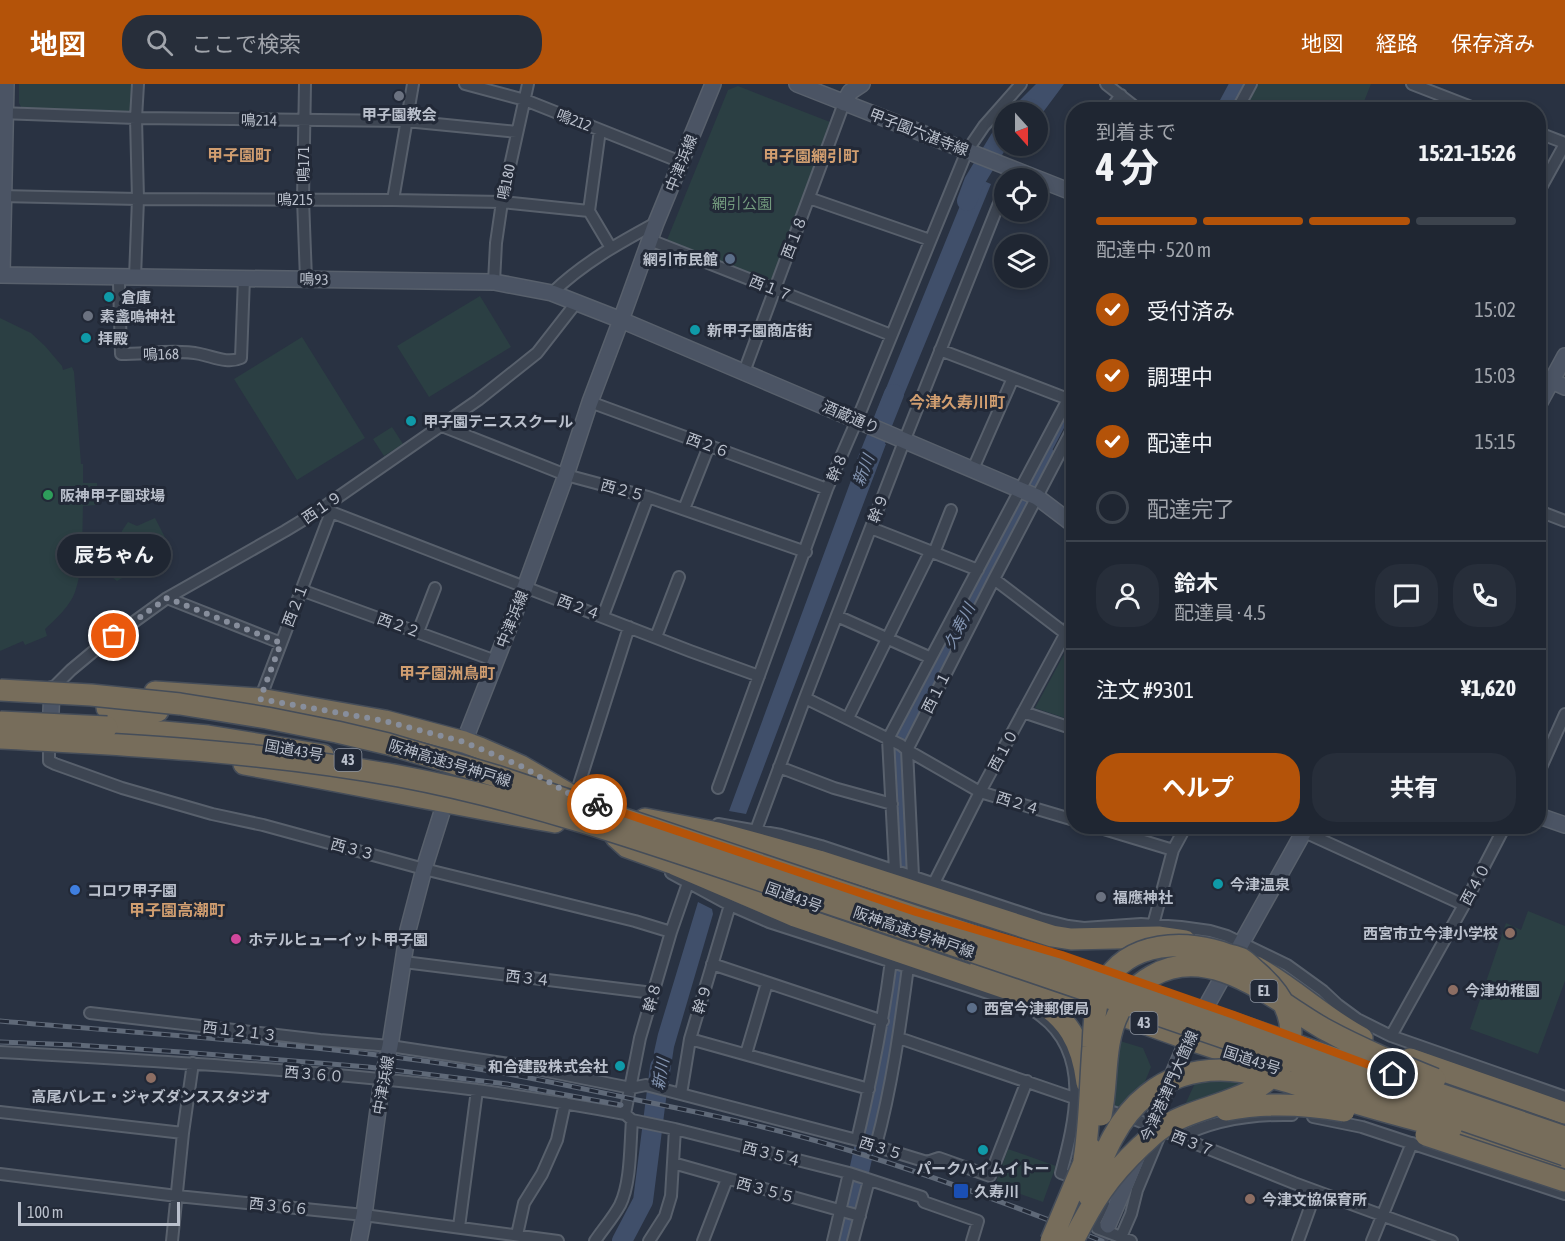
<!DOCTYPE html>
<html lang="ja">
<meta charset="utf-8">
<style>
:root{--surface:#1f2632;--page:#272e3a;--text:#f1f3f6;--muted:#a1a5ac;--line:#3c434d;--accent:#b45309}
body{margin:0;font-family:"Asap Condensed","Noto Sans JP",sans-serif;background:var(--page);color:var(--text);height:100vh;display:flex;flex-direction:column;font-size:22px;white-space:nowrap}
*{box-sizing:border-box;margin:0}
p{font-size:20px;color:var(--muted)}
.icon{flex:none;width:33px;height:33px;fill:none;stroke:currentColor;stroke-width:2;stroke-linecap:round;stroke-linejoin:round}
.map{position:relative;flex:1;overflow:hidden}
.drawer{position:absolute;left:1066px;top:18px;width:480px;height:732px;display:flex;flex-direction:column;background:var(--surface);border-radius:24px;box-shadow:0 3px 9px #0003,0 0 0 2px var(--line)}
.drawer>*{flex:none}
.needle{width:39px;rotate:159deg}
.tools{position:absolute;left:994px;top:18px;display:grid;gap:12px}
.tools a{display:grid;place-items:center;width:54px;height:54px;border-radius:50%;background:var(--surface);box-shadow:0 3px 9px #0003,0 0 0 2px var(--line);font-size:30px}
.scale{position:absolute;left:18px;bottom:15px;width:162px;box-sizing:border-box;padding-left:6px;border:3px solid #bac0cc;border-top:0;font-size:16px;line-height:21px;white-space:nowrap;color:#bac0cc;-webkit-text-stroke:4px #222937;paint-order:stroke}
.pin{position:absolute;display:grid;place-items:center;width:51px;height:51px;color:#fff;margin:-26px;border:3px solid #fff;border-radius:50%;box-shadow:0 2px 6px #0007}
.courier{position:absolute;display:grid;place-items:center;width:60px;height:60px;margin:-30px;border:4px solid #b45309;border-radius:50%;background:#fff;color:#222;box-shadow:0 2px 8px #0007}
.bubble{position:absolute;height:42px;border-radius:21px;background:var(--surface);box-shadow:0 3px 9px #0003,0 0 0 2px var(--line);font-size:20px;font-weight:700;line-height:42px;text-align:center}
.summary em{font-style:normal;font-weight:700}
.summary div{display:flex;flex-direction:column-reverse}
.summary{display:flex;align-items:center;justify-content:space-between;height:102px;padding:0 30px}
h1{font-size:39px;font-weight:700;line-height:45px}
.bar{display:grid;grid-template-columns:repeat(4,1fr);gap:9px 6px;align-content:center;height:72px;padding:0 30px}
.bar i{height:8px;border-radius:4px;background:var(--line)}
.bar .active{background:var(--accent)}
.bar p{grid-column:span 4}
.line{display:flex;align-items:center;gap:15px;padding:0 30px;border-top:2px solid var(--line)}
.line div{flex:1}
.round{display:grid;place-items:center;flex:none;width:63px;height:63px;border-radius:24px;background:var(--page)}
ol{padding:0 30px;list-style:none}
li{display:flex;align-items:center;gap:18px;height:66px}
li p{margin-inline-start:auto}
li .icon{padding:6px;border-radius:50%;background:var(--accent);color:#fff;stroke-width:4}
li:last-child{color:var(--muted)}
li i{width:33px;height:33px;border:3px solid var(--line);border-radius:50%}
.action{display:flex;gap:12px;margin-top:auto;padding:12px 30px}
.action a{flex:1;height:69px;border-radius:24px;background:var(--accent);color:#fff;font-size:24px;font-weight:700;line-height:69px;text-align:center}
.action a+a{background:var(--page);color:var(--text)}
header{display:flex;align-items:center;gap:36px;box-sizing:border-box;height:84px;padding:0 30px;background:var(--accent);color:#fff}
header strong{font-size:28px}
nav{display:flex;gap:33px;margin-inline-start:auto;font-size:21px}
.search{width:420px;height:54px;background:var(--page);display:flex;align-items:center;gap:15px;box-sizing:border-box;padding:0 21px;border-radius:24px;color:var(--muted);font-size:22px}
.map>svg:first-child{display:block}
.green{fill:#2b3f43}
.water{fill:#404f6a}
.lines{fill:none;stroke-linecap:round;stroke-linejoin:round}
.river{stroke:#404f6a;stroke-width:20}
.secondary-tunnel{stroke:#3f4757;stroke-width:15;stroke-dasharray:15 8;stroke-linecap:butt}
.street-casing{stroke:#58606c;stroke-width:14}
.secondary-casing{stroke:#58606c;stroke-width:18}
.highway-casing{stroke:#454d59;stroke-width:24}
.street{stroke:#3d4552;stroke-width:10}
.secondary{stroke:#4b5464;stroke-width:15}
.highway{stroke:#776d5b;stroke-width:21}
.rail-casing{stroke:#5f6978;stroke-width:5}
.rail{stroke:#222937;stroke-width:3;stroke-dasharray:9;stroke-linecap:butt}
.highway-bridge-casing{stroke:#454d59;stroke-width:24;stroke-linecap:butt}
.highway-bridge{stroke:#776d5b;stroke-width:21}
.done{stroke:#878e9c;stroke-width:6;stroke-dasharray:0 10.8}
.route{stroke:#b45309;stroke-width:8}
.worship-dot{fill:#6b7280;stroke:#222937;stroke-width:2}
.service-dot{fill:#5c6f8a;stroke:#222937;stroke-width:2}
.culture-dot{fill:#0f9aa8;stroke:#222937;stroke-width:2}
.leisure-dot{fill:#2e9e5b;stroke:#222937;stroke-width:2}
.shop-dot{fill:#3f7fe0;stroke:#222937;stroke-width:2}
.education-dot{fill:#8d6e63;stroke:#222937;stroke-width:2}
.hotel-dot{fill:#d1479c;stroke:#222937;stroke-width:2}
.transit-dot{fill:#1a4fb4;stroke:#222937;stroke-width:2}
.labels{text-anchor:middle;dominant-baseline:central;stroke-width:6;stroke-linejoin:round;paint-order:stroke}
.shield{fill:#222937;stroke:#8c939f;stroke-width:1.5}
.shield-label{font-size:14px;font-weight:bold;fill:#bac0cc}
.poi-label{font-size:15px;font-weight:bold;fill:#bac0cc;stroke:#222937;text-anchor:start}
.street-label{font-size:15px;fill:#bac0cc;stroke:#222937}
.park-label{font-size:15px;fill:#739b7e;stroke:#222937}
.neighbourhood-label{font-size:16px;font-weight:bold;fill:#d19e70;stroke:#222937}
.water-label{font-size:16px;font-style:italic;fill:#8495b1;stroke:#222937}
</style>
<header>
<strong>地図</strong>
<div class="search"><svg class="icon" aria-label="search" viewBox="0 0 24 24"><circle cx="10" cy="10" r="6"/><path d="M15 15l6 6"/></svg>ここで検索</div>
<nav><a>地図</a><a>経路</a><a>保存済み</a></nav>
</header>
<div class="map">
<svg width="1565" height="1157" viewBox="0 0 1565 1157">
<rect width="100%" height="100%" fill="#293242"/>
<path class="green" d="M19,0h113v23l-4,5 -106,-3 -3,-6z
M1258,0h113l-10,25h-117z
M738,2l92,36 -58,158 -5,1 -100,-41 61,-150z
M480,212l31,51 -82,50 -32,-51z
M0,234l31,15 14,13 17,20 1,4 9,-3 2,5 7,92h2v19h14v22l-14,1c-1,26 1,61 -8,86 -5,14 -19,27 -30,37l2,7 -22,9 -2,-4 -23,10z
M302,253l63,101 -68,42 -63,-101z
M392,343l11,17 -19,12 -11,-17z
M155,434l16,31 -54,32 -5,-4 12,-20 -2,-4h-2c-4,-13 0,-20 8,-31l9,4z
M1069,561l5,4v72l-39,-13z
M1528,827l37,15v55l-27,73 -68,-25 36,-106 15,7z
M1120,957l23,7 8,19 -9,22 -20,21 -12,-4 4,-47z
M1225,995l13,1 3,8 -58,21 13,-28z
M1008,1065l48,17 -13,36 -48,-17z"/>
<path class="water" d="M1036,0h28l-26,35v-7h-30z
M972,92l19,8 -98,237 -17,-8z
M1074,313v12l-38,72 -4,-2z
M867,353l19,7 -140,370 -17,-3z
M698,818l14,7 1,5 -39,133 -6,39 -15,-4 1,-30 4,-18z"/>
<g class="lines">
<path class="river" d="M1226,26l14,-26
M967,117l7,-19 26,-43 5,-5
M866,380l28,-70
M903,777l-7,-111 150,-293
M622,1157l21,-40 17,-134
M842,1157c23,-87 40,-175 56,-264"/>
<path class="secondary-tunnel" d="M1100,1157l8,-16"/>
<g class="street-casing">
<path id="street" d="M305,0l-2,115 3,80
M465,0l60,16 156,62
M1106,0l33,26
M1412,0l67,26
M1110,26l11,-15
M1237,26l14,-26
M0,29l136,5 270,3 111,11
M600,46l-11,81 22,37
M1539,49l26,10
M1539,107l26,-47
M0,112l138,3 255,1 109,2 87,9
M809,114l121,42
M393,116l20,-116
M650,156l241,95
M120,193l-1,6 2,71c25,0 55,-5 79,0 14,3 28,10 41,4l3,-80
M135,193l3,-78 -2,-81 2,-34
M494,198l2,-39 6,-41 26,-118
M552,209c31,-30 67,-50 104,-70
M940,266l128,49
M744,288l100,-269
M590,318l237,87
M442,342l124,49 82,22 158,55
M973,385l40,-91
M684,425l25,-63
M1539,427l26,10
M331,428l359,139 69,25
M871,444l107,42
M934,469l17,-43
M994,495l80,61
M301,506l195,71
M167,514l114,45
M603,532l45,-119
M837,532l94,42
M418,548l17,-44
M656,553l23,-60
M52,605l19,-19 24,-20 72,-52 118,-67 33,-20 160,-111 59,-47 39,-50
M805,614l96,47 6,5 73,42 94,28
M260,615l71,-187
M1023,628l51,17
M848,634l82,-166
M49,664v13l6,3 67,24 90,26 51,11 161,44 211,52 36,11
M779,683l55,21 58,16
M1539,688l26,-58
M718,704l109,-299 30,-69 110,-269 17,-25 37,-42
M575,713l54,-170
M718,740l63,11 40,11 219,73 28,7 16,2 57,-4 40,3 29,4 17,5 60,29 36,26 15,14 19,14 34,17 174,61
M1094,742l79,24
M1291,742l173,79
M756,746l49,-132 100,-259 100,-251
M895,786l-7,-131 186,-351
M671,789l59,32 39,17 247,80c9,4 18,8 25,14 51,38 34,105 20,157l19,7
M913,792l-6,-126 87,-171 80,-153
M934,799l46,-91 94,-174
M1153,841l20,-75 13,-24
M404,878l249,31
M712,880l171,57
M90,929l230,27 70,6 126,19 115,23 15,-3 230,60 2,2 49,15 12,-4 51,18 37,-95
M1391,952l73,-131 41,-79
M899,954l181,62
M690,955l179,50
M0,968c159,9 318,18 477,38 49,7 99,15 148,24
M746,970l21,-71
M681,1010l9,-55 40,-134
M1100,1024l34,11 160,64 158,58
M0,1028l183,21
M625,1030l7,6 43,9 174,44 73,24 2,5 54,19 -6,20
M625,1030l15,-76 31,-106 17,-49
M1313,1033l49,10 203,67
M1178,1054c35,-18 75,-24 114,-23
M857,1056c14,-59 26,-118 34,-179
M876,1061c16,-59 24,-118 32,-178
M673,1079l187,53
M0,1090l177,22 187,19 194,26
M1104,1120l-9,18 2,6 34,13
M459,1143l18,-137
M517,1151l7,-32 18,-29 15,-34 8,-37
M1121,1153l10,-23 6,-24 22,-53
M172,1157l11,-108 10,-70
M595,1157c8,-12 18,-23 25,-36 11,-22 10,-60 12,-85
M649,1157l16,-25 6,-20 4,-67
M703,1157l24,-62
M833,1157l16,-68
M853,1157l16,-61
M1298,1157l18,-50
M1372,1157l40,-98"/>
</g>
<g class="secondary-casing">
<path id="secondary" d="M797,0l277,109
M844,19l6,-11 12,-8
M2,190l4,-190
M0,191l494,7 58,11 69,27 416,177 37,28
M1539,291l26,12
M1539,320l26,-48
M50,649l2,-44
M1539,732l26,9
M1108,1141l80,-186 119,-213
M359,1157l5,-26 18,-135 8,-34 18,-116 16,-61 40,-127 61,-155 41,-112 24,-73 31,-82 35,-97 57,-139"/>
</g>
<g class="highway-casing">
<path id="highway" d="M155,608l105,7 125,22 79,21 16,6 41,18 53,31
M107,624l51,3
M107,643l101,9 115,19
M244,680c104,18 207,40 311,58
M645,735l73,14 101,28 233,75 19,3 87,-2 27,4
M616,753l11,10 47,17 121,52 237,81c36,20 50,45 55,86
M981,881l207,74 106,35
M1256,883c38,21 68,51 106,71
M1410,975l155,54
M1434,1038l131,48"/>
</g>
<use href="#street" class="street"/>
<use href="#secondary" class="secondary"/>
<use href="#highway" class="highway"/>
<g class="rail-casing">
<path id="rail" d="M0,937c171,15 344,24 514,54 42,8 85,17 128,26 70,14 141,29 209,50 85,26 169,57 251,90
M0,958l76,3 105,7 187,15 139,17 114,21"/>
</g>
<use href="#rail" class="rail"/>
<g class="highway-bridge-casing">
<path id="highway-bridge" d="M0,606l91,5 89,9 87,14 70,14 51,12 108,32 583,195 486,166
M0,638l107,5
M0,654c134,7 267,14 399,38 149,28 294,82 438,130 244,81 486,166 728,249
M1226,1026c40,-8 79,-6 118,1
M1101,1031c7,-33 2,-72 18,-103 7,-15 19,-28 33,-36 61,-35 125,27 174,54 35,19 72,34 109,49
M1426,1051l139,46
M1088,1111c14,-36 27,-75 59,-100 60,-49 135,-14 199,5 35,11 70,20 105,29
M1051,1157l39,-93
M1073,1157c20,-40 35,-64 68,-95 7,-6 13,-13 21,-18 36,-25 104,-26 123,-70 16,-35 -3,-65 -29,-87 -5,-4 -9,-9 -14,-12 -4,-2 -9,-3 -13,-4 -41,-16 -102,-15 -125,30 -10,18 -10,42 -11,62 -3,38 -3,76 -9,113"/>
</g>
<use href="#highway-bridge" class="highway-bridge"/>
</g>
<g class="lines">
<path class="done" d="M114,552l53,-38 114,45 -21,56 125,22 79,21 57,24 54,31 22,7"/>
<path class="route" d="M597,720l319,108 146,43 172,60 159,59"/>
</g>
<g class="worship-dot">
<circle cx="399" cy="12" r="6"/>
<circle cx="88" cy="232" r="6"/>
<circle cx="1101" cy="813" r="6"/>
</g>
<g class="service-dot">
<circle cx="730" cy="175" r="6"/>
<circle cx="972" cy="924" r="6"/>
</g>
<g class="culture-dot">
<circle cx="109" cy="213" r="6"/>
<circle cx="695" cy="246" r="6"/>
<circle cx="86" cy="254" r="6"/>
<circle cx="411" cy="337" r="6"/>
<circle cx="1218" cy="800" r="6"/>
<circle cx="620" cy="982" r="6"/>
<circle cx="983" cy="1066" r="6"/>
</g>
<circle class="leisure-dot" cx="48" cy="411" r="6"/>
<circle class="shop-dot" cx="75" cy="806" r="6"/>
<g class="education-dot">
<circle cx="1510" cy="849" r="6"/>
<circle cx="1453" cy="906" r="6"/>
<circle cx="151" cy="994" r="6"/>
<circle cx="1250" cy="1115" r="6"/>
</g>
<circle class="hotel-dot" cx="236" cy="855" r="6"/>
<rect class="transit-dot" x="953" y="1099" width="16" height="16" rx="3"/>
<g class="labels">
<g class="shield">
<rect x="334.5" y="665" width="27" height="22" rx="4.5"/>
<rect x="1250.5" y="896" width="27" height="22" rx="4.5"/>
<rect x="1130.5" y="928" width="27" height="22" rx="4.5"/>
</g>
<g class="shield-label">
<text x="348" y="676">43</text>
<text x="1264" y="907">E1</text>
<text x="1144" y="939">43</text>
</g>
<g class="poi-label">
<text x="399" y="30" text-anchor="middle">甲子園教会</text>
<text x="718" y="175" text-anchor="end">網引市民館</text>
<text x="121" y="213">倉庫</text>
<text x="100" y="232">素盞嗚神社</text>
<text x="707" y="246">新甲子園商店街</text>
<text x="98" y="254">拝殿</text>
<text x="423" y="337">甲子園テニススクール</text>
<text x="60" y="411">阪神甲子園球場</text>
<text x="1230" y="800">今津温泉</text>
<text x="87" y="806">コロワ甲子園</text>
<text x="1113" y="813">福應神社</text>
<text x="1498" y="849" text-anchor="end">西宮市立今津小学校</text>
<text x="248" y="855">ホテルヒューイット甲子園</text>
<text x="1465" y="906">今津幼稚園</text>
<text x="984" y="924">西宮今津郵便局</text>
<text x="608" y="982" text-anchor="end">和合建設株式会社</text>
<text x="151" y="1012" text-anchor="middle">高尾バレエ・ジャズダンススタジオ</text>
<text x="983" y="1084" text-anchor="middle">パークハイムイトー</text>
<text x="974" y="1107">久寿川</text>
<text x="1262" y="1115">今津文協保育所</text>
</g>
<g class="street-label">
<text transform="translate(259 36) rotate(1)">鳴214</text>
<text transform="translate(574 36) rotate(21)">鳴212</text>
<text transform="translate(919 48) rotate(21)">甲子園六湛寺線</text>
<text transform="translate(681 79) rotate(-68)">中津浜線</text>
<text transform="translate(303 80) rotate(-90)">鳴171</text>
<text transform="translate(506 98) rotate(-78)">鳴180</text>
<text x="295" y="115">鳴215</text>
<text transform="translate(794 153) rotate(-69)">西１８</text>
<text transform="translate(314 195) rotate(1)">鳴93</text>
<text transform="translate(771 204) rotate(22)">西１７</text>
<text transform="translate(161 270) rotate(-1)">鳴168</text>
<text transform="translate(851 333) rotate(23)">酒蔵通り</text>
<text transform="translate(708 361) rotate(20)">西２６</text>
<text transform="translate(837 383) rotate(-67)">幹８</text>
<text transform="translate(623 406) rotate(15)">西２５</text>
<text transform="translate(322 423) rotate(-34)">西１９</text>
<text transform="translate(878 424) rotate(-69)">幹９</text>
<text transform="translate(295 521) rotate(-69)">西２１</text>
<text transform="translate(579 523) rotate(21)">西２４</text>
<text transform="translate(512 535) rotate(-68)">中津浜線</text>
<text transform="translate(399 541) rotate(20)">西２２</text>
<text transform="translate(936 608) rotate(-63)">西１１</text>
<text transform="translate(294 666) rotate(10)">国道43号</text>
<text transform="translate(1003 666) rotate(-62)">西１０</text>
<text transform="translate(450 679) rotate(17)">阪神高速3号神戸線</text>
<text transform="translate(1018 719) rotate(17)">西２４</text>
<text transform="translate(353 765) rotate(15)">西３３</text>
<text transform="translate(1475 800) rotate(-62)">西４０</text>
<text transform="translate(794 813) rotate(20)">国道43号</text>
<text transform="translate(914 848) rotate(19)">阪神高速3号神戸線</text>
<text transform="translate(528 894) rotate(7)">西３４</text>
<text transform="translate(652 913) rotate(-74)">幹８</text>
<text transform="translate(702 915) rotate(-73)">幹９</text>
<text transform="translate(240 947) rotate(7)">西１２１３</text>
<text transform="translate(1252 976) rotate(18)">国道43号</text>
<text transform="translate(314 990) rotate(5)">西３６０</text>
<text transform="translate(383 1001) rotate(-80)">中津浜線</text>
<text transform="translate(1169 1002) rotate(-66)">今津港津門大箇線</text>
<text transform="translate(1193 1059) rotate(22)">西３７</text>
<text transform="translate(881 1064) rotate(17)">西３５</text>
<text transform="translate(772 1070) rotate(14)">西３５４</text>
<text transform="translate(766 1106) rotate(15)">西３５５</text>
<text transform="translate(279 1122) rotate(6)">西３６６</text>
</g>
<g class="park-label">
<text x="742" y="119">網引公園</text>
</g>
<g class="neighbourhood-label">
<text x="239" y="71">甲子園町</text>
<text x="811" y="72">甲子園網引町</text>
<text x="957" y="318">今津久寿川町</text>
<text x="447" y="589">甲子園洲鳥町</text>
<text x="177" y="826">甲子園高潮町</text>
</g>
<g class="water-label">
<text transform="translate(863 386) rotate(-69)">新川</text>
<text transform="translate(959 542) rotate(-63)">久寿川</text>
<text transform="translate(660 990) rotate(-80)">新川</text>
</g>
</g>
</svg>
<div class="tools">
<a><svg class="needle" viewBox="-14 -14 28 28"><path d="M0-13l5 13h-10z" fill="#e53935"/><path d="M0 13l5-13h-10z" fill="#a1a5ac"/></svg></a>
<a><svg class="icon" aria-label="locate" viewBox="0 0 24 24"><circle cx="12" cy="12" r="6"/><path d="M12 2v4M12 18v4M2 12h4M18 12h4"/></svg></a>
<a><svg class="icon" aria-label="layers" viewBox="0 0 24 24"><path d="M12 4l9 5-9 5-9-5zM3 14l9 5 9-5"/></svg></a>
</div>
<div class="scale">100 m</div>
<div class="pin" style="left:114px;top:552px;background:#ea580c"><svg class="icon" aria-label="bag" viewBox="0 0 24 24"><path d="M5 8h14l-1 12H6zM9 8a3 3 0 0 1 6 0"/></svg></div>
<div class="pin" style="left:1393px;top:990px;background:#1f2937"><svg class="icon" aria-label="home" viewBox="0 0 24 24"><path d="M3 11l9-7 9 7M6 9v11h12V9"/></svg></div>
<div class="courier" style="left:597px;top:720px"><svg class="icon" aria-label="bike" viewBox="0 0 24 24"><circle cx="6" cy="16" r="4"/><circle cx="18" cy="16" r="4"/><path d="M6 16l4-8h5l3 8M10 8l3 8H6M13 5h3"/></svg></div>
<div class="bubble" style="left:57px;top:450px;width:114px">辰ちゃん</div>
<section class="drawer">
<div class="summary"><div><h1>4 分</h1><p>到着まで</p></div><em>15:21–15:26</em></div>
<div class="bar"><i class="active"></i><i class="active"></i><i class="active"></i><i></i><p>配達中 · 520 m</p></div>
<ol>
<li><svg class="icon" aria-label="check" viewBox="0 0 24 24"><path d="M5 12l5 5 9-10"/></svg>受付済み<p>15:02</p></li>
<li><svg class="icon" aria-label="check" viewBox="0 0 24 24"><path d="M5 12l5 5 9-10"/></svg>調理中<p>15:03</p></li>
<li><svg class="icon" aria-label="check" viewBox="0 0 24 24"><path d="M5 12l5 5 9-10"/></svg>配達中<p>15:15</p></li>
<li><i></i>配達完了</li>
</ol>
<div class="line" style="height:108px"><a class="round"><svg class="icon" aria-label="person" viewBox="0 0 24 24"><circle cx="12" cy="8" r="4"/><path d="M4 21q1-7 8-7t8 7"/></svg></a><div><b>鈴木</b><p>配達員 · 4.5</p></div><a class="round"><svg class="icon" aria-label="chat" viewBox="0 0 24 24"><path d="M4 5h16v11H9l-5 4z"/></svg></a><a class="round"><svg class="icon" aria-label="phone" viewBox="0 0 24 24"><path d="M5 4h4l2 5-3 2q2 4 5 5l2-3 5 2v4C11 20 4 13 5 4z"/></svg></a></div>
<div class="line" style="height:78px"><div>注文 #9301</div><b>¥1,620</b></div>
<div class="action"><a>ヘルプ</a><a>共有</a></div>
</section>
</div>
